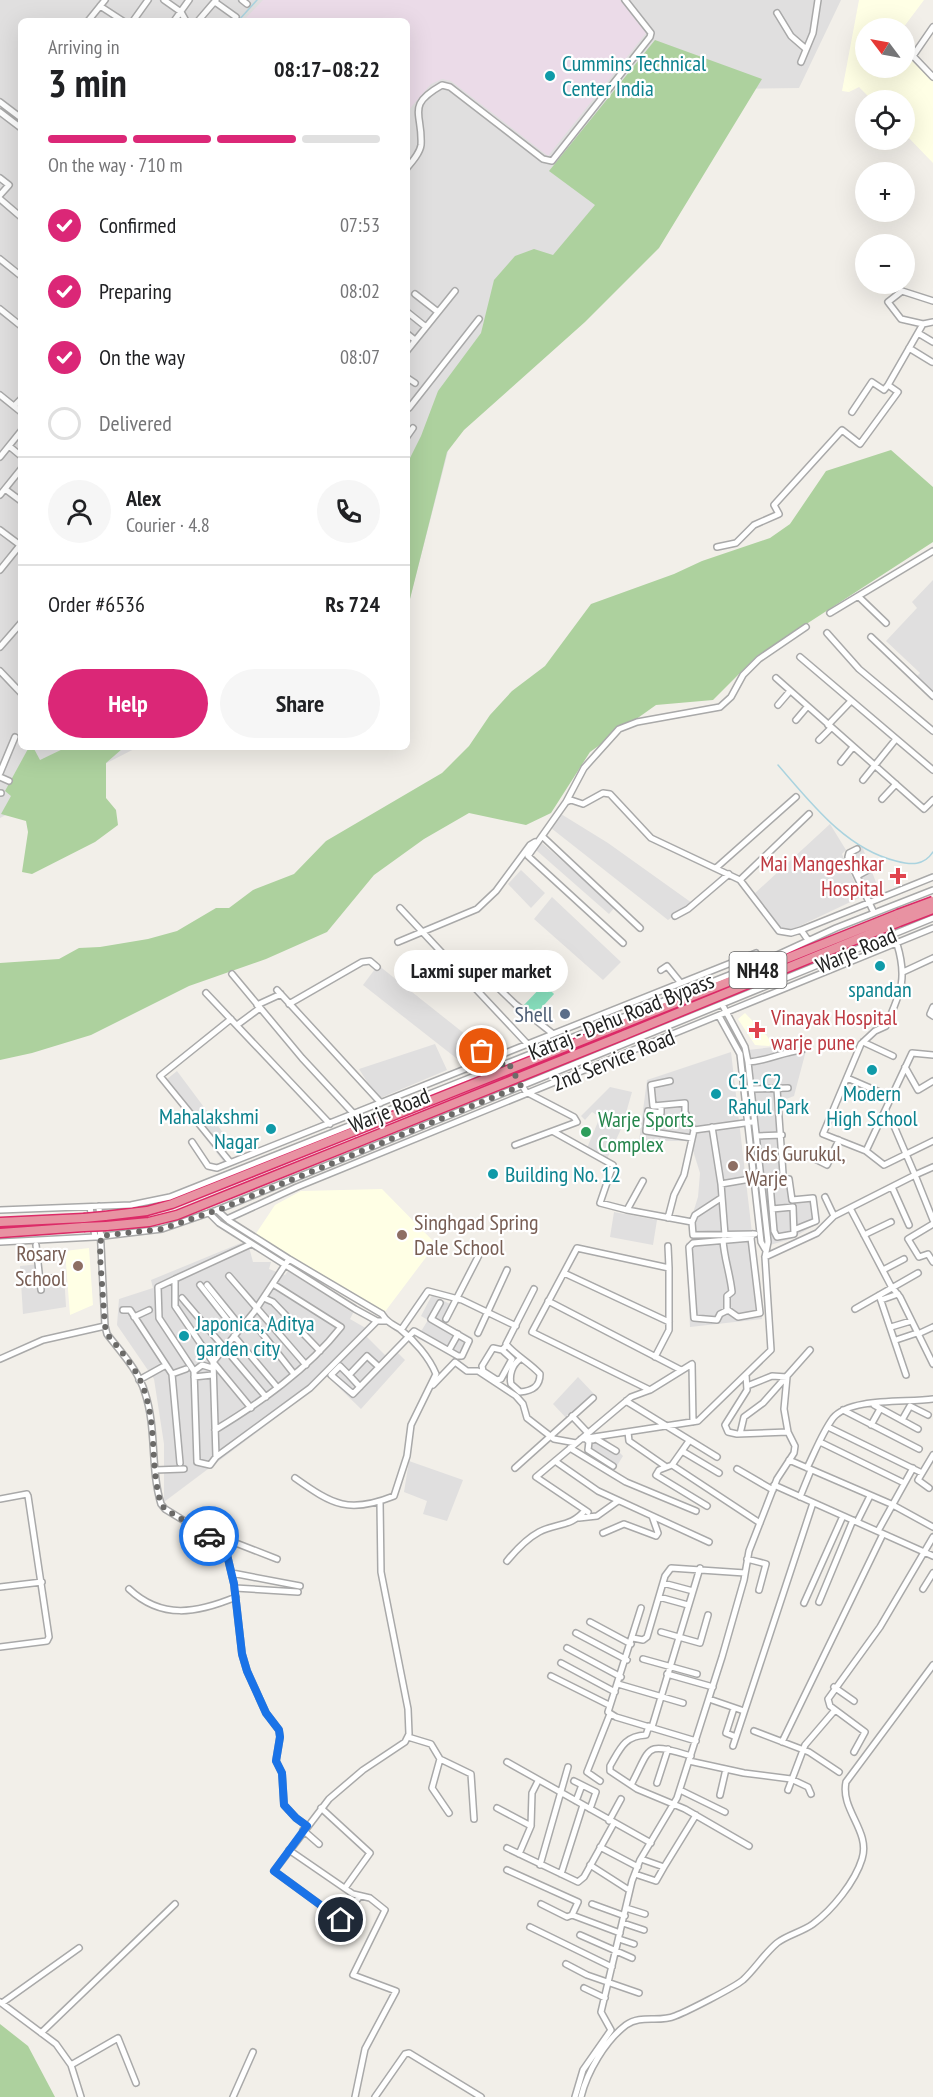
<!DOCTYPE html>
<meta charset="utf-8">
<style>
:root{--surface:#fff;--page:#f6f6f6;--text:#202124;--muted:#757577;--line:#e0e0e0;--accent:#db2777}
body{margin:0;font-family:"PT Sans Narrow",sans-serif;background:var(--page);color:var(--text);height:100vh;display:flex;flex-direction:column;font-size:22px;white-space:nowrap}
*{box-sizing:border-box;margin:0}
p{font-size:20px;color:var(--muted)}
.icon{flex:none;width:33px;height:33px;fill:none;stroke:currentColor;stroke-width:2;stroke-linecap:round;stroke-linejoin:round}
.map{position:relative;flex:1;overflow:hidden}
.drawer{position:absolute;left:18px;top:18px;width:392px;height:732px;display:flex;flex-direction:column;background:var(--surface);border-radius:9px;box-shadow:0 6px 24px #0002}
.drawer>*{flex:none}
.needle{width:39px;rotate:302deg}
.controls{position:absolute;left:855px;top:18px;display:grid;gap:12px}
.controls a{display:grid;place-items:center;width:60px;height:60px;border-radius:50%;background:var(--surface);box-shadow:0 6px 24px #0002;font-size:30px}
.pin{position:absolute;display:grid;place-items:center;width:51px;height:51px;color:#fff;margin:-26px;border:3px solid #fff;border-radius:50%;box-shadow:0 2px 6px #0007}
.courier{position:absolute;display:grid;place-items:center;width:60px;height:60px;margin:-30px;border:4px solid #1a73e8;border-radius:50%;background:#fff;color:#222;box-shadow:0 2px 8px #0007}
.bubble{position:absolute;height:42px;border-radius:21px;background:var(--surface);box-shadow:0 6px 24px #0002;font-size:20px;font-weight:600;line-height:42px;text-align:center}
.overview em{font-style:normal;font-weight:600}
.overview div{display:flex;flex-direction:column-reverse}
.overview{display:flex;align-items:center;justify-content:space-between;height:102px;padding:0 30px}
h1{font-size:39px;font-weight:600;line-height:45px}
.bar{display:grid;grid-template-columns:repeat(4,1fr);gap:9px 6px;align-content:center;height:72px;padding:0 30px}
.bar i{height:8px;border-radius:4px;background:var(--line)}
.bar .on{background:var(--accent)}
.bar p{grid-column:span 4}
.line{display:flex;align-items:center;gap:15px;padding:0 30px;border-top:2px solid var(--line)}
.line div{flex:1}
.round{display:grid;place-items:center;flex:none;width:63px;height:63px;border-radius:32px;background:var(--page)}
ol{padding:0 30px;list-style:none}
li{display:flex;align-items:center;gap:18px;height:66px}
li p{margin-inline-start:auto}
li .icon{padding:6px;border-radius:50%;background:var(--accent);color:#fff;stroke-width:4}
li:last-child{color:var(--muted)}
li i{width:33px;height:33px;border:3px solid var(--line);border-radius:50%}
.button{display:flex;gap:12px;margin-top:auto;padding:12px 30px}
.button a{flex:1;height:69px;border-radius:36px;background:var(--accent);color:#fff;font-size:24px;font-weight:600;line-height:69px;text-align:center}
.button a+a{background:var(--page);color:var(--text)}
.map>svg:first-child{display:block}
.residential{fill:#e0dfdf}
.industrial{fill:#ebdbe8}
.education{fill:#ffffe5}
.forest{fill:#add19e}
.pitch{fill:#88e0be}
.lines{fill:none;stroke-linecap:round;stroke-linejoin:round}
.stream{stroke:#aad3df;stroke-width:1.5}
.minor-casing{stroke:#a9a9a9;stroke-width:8}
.highway-casing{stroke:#dc2a67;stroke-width:11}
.minor{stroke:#fff;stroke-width:5}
.highway{stroke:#e892a2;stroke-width:8}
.highway-bridge-casing{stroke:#dc2a67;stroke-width:11;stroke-linecap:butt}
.highway-bridge{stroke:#e892a2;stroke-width:8}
.done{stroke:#6b6a68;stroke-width:6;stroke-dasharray:0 10.8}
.route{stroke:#1a73e8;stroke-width:8}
.culture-dot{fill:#0f9aa8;stroke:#fff;stroke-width:2}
.health-dot{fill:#e0444e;stroke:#fff;stroke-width:2}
.service-dot{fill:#5c6f8a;stroke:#fff;stroke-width:2}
.leisure-dot{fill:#2e9e5b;stroke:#fff;stroke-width:2}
.education-dot{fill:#8d6e63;stroke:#fff;stroke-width:2}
.labels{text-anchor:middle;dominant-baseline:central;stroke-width:4.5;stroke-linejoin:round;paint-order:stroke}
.shield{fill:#fff;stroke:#646464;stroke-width:1.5}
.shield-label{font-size:21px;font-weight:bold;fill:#222}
.culture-label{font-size:22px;fill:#0d838f;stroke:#fff;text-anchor:start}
.health-label{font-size:22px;fill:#be3a42;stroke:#fff;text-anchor:end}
.street-label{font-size:22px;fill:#222;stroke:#fff}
.service-label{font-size:22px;fill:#4e5e75;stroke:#fff;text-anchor:end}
.leisure-label{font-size:22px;fill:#27864d;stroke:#fff;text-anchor:start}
.education-label{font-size:22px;fill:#785e54;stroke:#fff;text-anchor:start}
</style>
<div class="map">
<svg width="933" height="2097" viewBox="0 0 933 2097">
<rect width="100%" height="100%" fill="#f2efe9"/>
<path class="residential" d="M0,0h841l-42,88 -74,1 -271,339 -47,182 -1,-589h-385v726h117l-138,71z
M933,580v113l-17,-16 4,-4 -34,-32 31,-33 -5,-6z
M561,814l47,29 84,60 -24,17 -117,-92z
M830,824l16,26 -4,4 19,43 -72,34 -7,-2 -29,-34z
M542,843l73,64 -6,7 -73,-64z
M862,846l20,52 -14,6 -24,-49z
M521,870l24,23 -14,15 -23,-24z
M552,897l69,65 -18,18 -69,-61z
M378,965l107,85 -20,15 -102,-80z
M808,1043l-14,53 -13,5 5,75 6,1 2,19 18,-1 8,27 -29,17 -21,6 -12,-126 -10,-69z
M435,1044l12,26 -69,29 -19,-30z
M731,1052l31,267 -72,8 -4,-84 9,-2 -2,-28 5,-16 2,-24 -10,-32h-51l8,-61z
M177,1071l47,63 -8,7 13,16 -6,4 -61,-78z
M610,1087l22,5 -10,35 -15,32 -20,-11 13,-31 -8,-5 -7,8 -4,-4z
M614,1212l43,8 -4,25 -43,-8z
M241,1243l8,4 4,15h18l-2,7 16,6 3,-4 65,42 -3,6 19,11 -85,82 -120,90v-58l-10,-65 -37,-54 2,-26 34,-11 -2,-8z
M40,1264l1,12 23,-2 2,33 -43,7 -3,-48z
M432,1295l20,10 -9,17 30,16 -12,23 -44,-23 11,-18 -7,-4z
M366,1336l20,20 15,-16 3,2 -8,9 9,9 -44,49 -34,-33z
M578,1377l17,18 -26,26 -16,-17z
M603,1436l20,20 -10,16 -28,-18 -1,-13z
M409,1461l54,19 -16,41 -24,-7 4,-13 -23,-9z"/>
<path class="industrial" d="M263,0h357l26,33 -98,123 -97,-75 -9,-2 -11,5 -24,28 -1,-91h-163z"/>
<path class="education" d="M859,0h65l-21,28h-37v40h38l1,-28 7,8 -5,8 26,25v82l-28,-29 -1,-34h-32l-13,-13 -10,5 -7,-1z
M745,1013l22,23 5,8 -3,2 -14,-1 -17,-26z
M382,1189l54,55 -52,69 -129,-78 20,-30 26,-14z
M89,1248l4,57 -23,10 -5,-64z"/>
<path class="forest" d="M655,40l107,39 -103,169 -74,74 -121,108 -17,22 -40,159v-147l14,-28 17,-45 43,-58 13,-53 21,-24 19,-7 19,6 42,-50 -46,-34z
M891,450l42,37v55l-176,114 -44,44 -57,5 -66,47 -39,61 -25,12 -57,-12 -45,26 -50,36 -47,57 -61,27 -77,27 -98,49 -59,18 -32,7v-97l59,-4 20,-11 21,-1 48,-8 29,-8 39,-23h13l24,-18 41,-16 32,-33 116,-68 27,-27 21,-31 22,-24 33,-25 46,-62 83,-30 28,-13 68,-23 20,-14 36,-53z
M29,747h4l7,13 27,-13h67l-12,2 -16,14v35l10,12 2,15 -23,17 -63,32 -10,-2 6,-40 -2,-11 -25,-7 10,-18 -6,-5z
M0,2024l28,22 27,51h-55z"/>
<path class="pitch" d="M544,984l10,10 -19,21 -12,-9z"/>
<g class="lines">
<path class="stream" d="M238,21l19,-21
M778,765c33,38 68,84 118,96 15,4 28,5 37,-9"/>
<g class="minor-casing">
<path id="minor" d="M164,0l17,12 5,9
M242,0l5,4
M215,2l21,15
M100,6l23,15
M777,13l14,23 15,13
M88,21l17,-21
M133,21l15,-21
M174,21l15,-21
M198,21l18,-21
M933,27l-20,29 20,21
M801,62l12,-29 5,-33
M0,102l21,16
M0,112l21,16
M406,169c6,-7 14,-16 15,-24 2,-32 -16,-39 21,-60l8,2 93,72 9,2 98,-124 1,-4 -26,-33
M0,178l9,7 -9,10
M0,199l21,18
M0,259l21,17
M415,294l23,18
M0,309l21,17
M406,311l20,16
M923,324l10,-2
M406,333l9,7
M918,333l15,9
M909,348l23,14
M406,352l49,-61
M406,377l9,6
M0,395l21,17
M14,406l7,-7
M409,408l70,-89
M852,412l20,-30 12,8 4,-5
M406,438l7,-10
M9,446l12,10
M0,457l21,-26
M5,489l16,12
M0,495l21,-26
M0,530l20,15
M717,547l19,-4 18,-18 25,-11 -5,-9 68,-75 18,14 38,-52 -10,-7 35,-61 -22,-5 -13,-17 14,-11 31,10
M0,570l21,-26
M859,597l27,26
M830,613l103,-62
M827,633l32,36 74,62
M871,637l62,59
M0,647l21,-24
M800,657l133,113
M0,671l21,22
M776,678l148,131 9,-9
M778,705l12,-14
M796,720l11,-13
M828,725l23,-24
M819,740l12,-12
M841,762l12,-15
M0,773l15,-36
M0,777l9,4
M863,780l33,-41
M0,793h1
M882,799l14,-15
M566,802l18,-34 35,-39 18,-7 83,-15 11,-10 12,-22 16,-16 47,-32
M542,836l98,92
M857,849l-8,4 -1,4 26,56
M716,868l80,-71
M857,876l11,-6
M740,880l69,-66
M400,908l134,143
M675,916l13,-7 41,-35
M801,930l132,-53
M398,942l79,-33 19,-18 34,-46 5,-3
M623,943l-95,-87 38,-54 5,-2 12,4 20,-11 7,1 41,44 89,42 39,51 12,2 10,-3 7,10
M897,944c11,36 3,49 -11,82l-11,5 -14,13 -38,90 43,17 18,14 49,-24
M661,970l6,-4 13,16
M903,972l30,-14
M232,974l70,84 52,56
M486,976l29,28 37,29
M277,990l104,113
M206,993l124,131
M289,1004l73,-42 8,-1 7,6
M257,1005l24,-11
M933,1007l-3,7 3,2
M719,1016l21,38 21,188 4,7
M237,1025l23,-17
M863,1042l30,14
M482,1051l11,8
M748,1062c20,-1 34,-10 54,-12
M905,1067l13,23 15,-9
M512,1068l14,24 48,25 3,5 -62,23
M847,1078l44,19
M670,1081l-19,4 2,21 32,-3v9l9,18
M750,1089l38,-1
M777,1089l6,85
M661,1106v7l-13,-2 -2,20 46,7
M712,1127l9,57
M554,1132l59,33 -13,38 27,7 16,-29
M757,1136l25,-1
M192,1142l16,24 9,2 539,-215
M866,1151l46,-98 21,2
M805,1154l22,11 12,-25
M230,1162l-70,-86 71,-57
M933,1167l-18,8 18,45
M892,1187l17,38
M825,1197l9,19
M99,1206l6,120 2,8c13,17 32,37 38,59 12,36 5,75 16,111l4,5 44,27 14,2 54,21
M90,1207l5,30
M850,1208l41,78 9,11 33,67
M772,1209l21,-2 1,27 -17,3 -3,-6 -4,-47 4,-4 15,-1 3,21 21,-2 3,23 -20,8
M0,1210l131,-5 39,-8 592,-235 74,-34 97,-38
M217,1210l12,11 60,38 93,55c5,8 10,10 18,15 14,11 29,28 36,45l-25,51 -4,31 -13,40c-45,18 -61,9 -99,-18
M627,1210l65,12 1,13 62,-1
M209,1213l10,10 136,86 22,12h10
M668,1218l6,-23 10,-20 10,-45 58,-8
M227,1219l70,-32 636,-259
M692,1222l3,-7 26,-17
M933,1224l-25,15 11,18 9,-3 5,8
M725,1235l-4,-51 35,-6
M864,1235l27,-13
M751,1238l9,75 -22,4 -10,-7 -8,4 -3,6 -23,-2 -5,-71 4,-4 58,-5 2,-4
M723,1240c1,18 7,33 9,52l-5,4v15
M0,1242l95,-5 67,-8 55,-19 716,-292
M36,1245l5,45
M668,1246l1,22
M765,1257l52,-24 17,-17 81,-41 -21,-49
M289,1259l-35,53 -41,50 3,95 94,-69 67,-67
M883,1270l21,-11
M564,1273l105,49
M229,1276l77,89
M38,1278h13
M175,1279l76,-35
M200,1285l37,47
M207,1285l34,42
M879,1295l27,80
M182,1298l84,99
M264,1298l9,4 47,49
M881,1300l17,-6
M548,1301l133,69
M855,1309l63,-36
M123,1310h7l42,64 8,89
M134,1317l15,-7
M250,1318l44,56
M446,1319l33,-64
M891,1327l20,-6
M401,1330l27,-39 34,9 54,26
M478,1333l29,-63
M918,1334l15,-7
M234,1336l43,51
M896,1340l21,-7
M449,1350l9,-16
M502,1350l-9,-2 -11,18 1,5 14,9 4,-1 11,-20 -10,-9 5,-5
M0,1359l43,-19 62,-14
M520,1359c-8,6 -11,16 -9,25l9,8c12,-1 20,-5 20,-18 -11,-12 -24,-18 -34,-30l28,-55
M194,1371l8,-6 10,3
M172,1374l14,-5
M349,1375l-9,-9 -9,9 22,19 61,-63 44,25h4l7,-15 -38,-22 9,-16
M746,1375l1,15 -22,35 3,7 9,2 51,-2
M194,1377l18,-2
M139,1380l27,-15
M433,1385l22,-23 12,9h11l38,25 7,8 4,14 27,21 22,4
M747,1386l25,-10 15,1
M360,1387l-11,-12 18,-19 12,11
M650,1390l-118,-58 45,-84 92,20v62l-14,27
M626,1401l91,56
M874,1405l44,24
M843,1410l76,39
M572,1416l16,17
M902,1420l8,-14 18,9
M871,1425l9,-16
M828,1427l94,46
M215,1430c46,-28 92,-60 126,-103l-68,-43
M628,1432l1,9 36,25
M740,1434l4,-17 19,-14 47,-53
M585,1438l4,4 -1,8 25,16
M581,1439l117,-18 73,-71 -6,-93 3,-15 -20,-180 -3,-15 -22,-41
M593,1440l3,-1 20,12
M820,1442l84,41
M570,1448l56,34 70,29
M682,1451l37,22
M216,1457l-6,8 -13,-3 -3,-91 -35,-53 -1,-31 17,-8v27l38,56 38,46
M789,1460l102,44 42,23
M555,1461l43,30 111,51
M672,1465l17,-24
M515,1468l78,-70
M807,1468c8,-16 15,-35 26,-50 17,-21 74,-15 100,-19
M737,1469l36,21
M155,1470l29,-1
M774,1485l159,71
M929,1488l-11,-8 15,-25
M800,1497l11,-27
M0,1499l27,-5 1,2 21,141 -2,4 -47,6
M707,1506l-51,-31 3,-5 13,-5 88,58
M588,1512l-52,-35 95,-80 19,-7 42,-26 1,58
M579,1518l18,-2 21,-15
M857,1522l13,-26
M878,1531l35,-63
M603,1533l21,-9 32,12 2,-3 -6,-17
M223,1538l11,46 8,70 5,17 19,42 13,17 1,7 -4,24 6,12 2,32 12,13 11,8
M747,1559l19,5 -7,26
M507,1561c9,-11 19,-22 32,-29 17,-9 33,-5 46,-22
M232,1573l68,13
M663,1583l30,8
M0,1587l42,-5
M235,1588l63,4
M129,1589c33,31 68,24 107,8
M923,1589l10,-16
M659,1597l29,8
M819,1602l34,-82
M804,1603l39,-87
M641,1608l-33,104 8,5 80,24
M590,1622l41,22
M661,1632l39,11 8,-28
M576,1633l51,27
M633,1638l10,2 4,-3 18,-61 6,-8 74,5
M567,1648l54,29
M643,1659l54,15
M561,1663l54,29
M667,1674l46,13
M551,1676l58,29
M618,1684l65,19
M834,1687l20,14
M709,1699l35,12
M734,1708l-8,25 10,4
M649,1726l-3,9c-22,1 -26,14 -36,31v5l27,18 48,20 64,37
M652,1727l48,-159
M754,1731l55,21 30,20
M408,1737l23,7 9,15 31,15 3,45
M782,1742l101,-208
M733,1746l80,-243
M854,1752l11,-20 -35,-26 -2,-7 52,-72 53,-90
M440,1759l-8,29 17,25
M689,1761l55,12 47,6 17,8 3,7
M507,1762l144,81
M574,1781l22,11 -6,17
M600,1781l-13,-9 23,-58
M657,1783l11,-34
M631,1785c21,-40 13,-43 60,-29
M680,1790l45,22
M788,1790l17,-45 30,-35
M720,1795l6,-26
M576,1801l6,-16
M321,1808l49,45 -25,35
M497,1808l34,18
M609,1821l12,-22
M303,1830l16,14
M600,1847l38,20
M507,1848l71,34 6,-5 30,-54
M289,1850l64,44 17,4 15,12 -32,65 43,16 -31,58 -10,48
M519,1854l12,-28 1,-33 6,-12
M641,1859l23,8 32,-52
M540,1865l28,-98
M590,1865l39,25
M507,1870l71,32 -6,13 48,18
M561,1874l22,-69
M635,1874l21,7 8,-14
M360,1896l-19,24 -67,-49 55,-72 34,-29 42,-28 4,-8 -1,-25 -27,-137 -1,-70
M541,1904l26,13 5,-2
M592,1904l33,12
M626,1908l19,6
M623,1923l21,7
M530,1927l82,40
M580,1935l52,23
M619,1939l15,5
M566,1964l21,11 52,18
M584,1988l21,10
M0,2002l56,42 15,21 10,32
M2,2003l77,-55
M41,2033l134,-129
M71,2065l47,-27 18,45
M233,2097l20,-45
M375,2097l30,-43 4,-1 72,44
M575,2097l8,-27 28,-40 -10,-18 31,-131 8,-21 37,-62 45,-141 22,-77 5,-29 28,-72 17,-26 1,-7 -7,-14 -4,-23 3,-32
M581,2097c6,-25 24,-56 45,-72 15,-11 33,-2 49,-9 13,-5 58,-28 68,-36 12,-11 21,-26 34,-37 10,-8 25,-11 36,-19 19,-14 42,-42 49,-65 9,-28 -22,-49 -16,-77l87,-117"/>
</g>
<g class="highway-casing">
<path id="highway" d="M618,1026l280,-112
M624,1035l275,-113
M105,1216l42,-5 25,-7 183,-73
M0,1222l84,-4
M106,1226l43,-4 28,-7 179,-72
M0,1233l84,-6"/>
</g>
<use href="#minor" class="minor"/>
<use href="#highway" class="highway"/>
<g class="highway-bridge-casing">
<path id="highway-bridge" d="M898,914l35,-13
M899,922l34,-13
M355,1131l263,-105
M356,1143l268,-108
M84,1218l21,-2
M84,1227l22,-1"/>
</g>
<use href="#highway-bridge" class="highway-bridge"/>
</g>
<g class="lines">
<path class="done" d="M209,1536l-44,-27 -4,-5c-11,-36 -4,-75 -16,-111 -6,-22 -24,-42 -38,-59l-2,-8 -5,-70 1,-20 61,-7 56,-19 303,-124 -13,-24 -10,4 -16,-15"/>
<path class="route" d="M209,1536l14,2 11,46 8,70 5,17 19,42 13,17 1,7 -4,24 6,12 2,32 12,13 11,8 -33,45 67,49"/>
</g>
<g class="culture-dot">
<circle cx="550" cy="76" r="6"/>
<circle cx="880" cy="966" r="6"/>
<circle cx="872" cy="1070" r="6"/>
<circle cx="716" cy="1094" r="6"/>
<circle cx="271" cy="1129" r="6"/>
<circle cx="493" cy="1174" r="6"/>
<circle cx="184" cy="1336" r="6"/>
</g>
<g class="health-dot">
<path d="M895 867h6v6h6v6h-6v6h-6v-6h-6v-6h6z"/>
<path d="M754 1021h6v6h6v6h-6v6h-6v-6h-6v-6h6z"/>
</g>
<circle class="service-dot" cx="565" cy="1014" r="6"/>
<circle class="leisure-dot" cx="586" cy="1132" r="6"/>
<g class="education-dot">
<circle cx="733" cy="1166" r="6"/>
<circle cx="402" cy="1235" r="6"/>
<circle cx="78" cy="1266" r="6"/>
</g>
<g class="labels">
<rect class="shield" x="729.5" y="952" width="57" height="36" rx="4.5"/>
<g class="shield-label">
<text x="758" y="970">NH48</text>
</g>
<g class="culture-label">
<text x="562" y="63">Cummins Technical<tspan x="562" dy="25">Center India</tspan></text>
<text x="880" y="989" text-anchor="middle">spandan</text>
<text x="728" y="1081">C1 - C2<tspan x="728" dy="25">Rahul Park</tspan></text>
<text x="872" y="1093" text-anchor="middle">Modern<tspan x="872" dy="25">High School</tspan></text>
<text x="259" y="1116" text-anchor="end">Mahalakshmi<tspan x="259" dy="25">Nagar</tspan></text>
<text x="505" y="1174">Building No. 12</text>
<text x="196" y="1323">Japonica, Aditya<tspan x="196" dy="25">garden city</tspan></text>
</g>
<g class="health-label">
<text x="884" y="863">Mai Mangeshkar<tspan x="884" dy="25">Hospital</tspan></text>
<text x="771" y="1017" text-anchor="start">Vinayak Hospital<tspan x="771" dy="25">warje pune</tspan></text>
</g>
<g class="street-label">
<text transform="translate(856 950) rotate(-23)">Warje Road</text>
<text transform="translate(621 1016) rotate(-22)">Katraj - Dehu Road Bypass</text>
<text transform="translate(613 1060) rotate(-22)">2nd Service Road</text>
<text transform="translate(389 1110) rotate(-22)">Warje Road</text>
</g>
<g class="service-label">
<text x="553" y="1014">Shell</text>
</g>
<g class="leisure-label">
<text x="598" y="1119">Warje Sports<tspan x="598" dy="25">Complex</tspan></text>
</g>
<g class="education-label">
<text x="745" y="1153">Kids Gurukul,<tspan x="745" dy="25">Warje</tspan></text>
<text x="414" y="1222">Singhgad Spring<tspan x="414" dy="25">Dale School</tspan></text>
<text x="66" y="1253" text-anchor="end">Rosary<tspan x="66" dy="25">School</tspan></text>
</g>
</g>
</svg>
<div class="controls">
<a><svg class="needle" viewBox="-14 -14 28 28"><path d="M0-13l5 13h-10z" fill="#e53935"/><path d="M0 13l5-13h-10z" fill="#757577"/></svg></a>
<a><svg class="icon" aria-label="locate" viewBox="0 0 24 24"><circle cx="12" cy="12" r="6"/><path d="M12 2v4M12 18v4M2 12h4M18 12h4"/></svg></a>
<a>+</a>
<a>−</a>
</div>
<div class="pin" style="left:482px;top:1051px;background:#ea580c"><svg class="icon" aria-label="bag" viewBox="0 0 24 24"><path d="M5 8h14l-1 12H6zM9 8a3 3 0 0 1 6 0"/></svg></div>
<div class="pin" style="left:341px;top:1920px;background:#1f2937"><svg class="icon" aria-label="home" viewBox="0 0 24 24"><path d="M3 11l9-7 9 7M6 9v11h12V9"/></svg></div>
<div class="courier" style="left:209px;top:1536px"><svg class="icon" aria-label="car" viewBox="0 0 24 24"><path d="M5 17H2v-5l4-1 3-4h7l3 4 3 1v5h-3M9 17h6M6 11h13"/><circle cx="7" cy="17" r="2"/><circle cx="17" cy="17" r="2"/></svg></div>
<div class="bubble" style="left:394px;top:950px;width:174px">Laxmi super market</div>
<section class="drawer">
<div class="overview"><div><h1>3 min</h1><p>Arriving in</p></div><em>08:17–08:22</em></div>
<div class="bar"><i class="on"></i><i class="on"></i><i class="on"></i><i></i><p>On the way · 710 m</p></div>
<ol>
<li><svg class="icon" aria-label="check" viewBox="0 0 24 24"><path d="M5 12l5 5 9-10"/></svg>Confirmed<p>07:53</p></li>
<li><svg class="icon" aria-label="check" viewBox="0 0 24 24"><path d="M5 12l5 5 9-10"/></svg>Preparing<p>08:02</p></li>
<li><svg class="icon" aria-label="check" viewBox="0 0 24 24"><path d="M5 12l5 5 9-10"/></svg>On the way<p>08:07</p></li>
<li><i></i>Delivered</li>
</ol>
<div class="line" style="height:108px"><a class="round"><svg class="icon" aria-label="person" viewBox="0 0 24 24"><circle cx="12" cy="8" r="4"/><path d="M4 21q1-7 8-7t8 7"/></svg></a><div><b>Alex</b><p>Courier · 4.8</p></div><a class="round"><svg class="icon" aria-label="phone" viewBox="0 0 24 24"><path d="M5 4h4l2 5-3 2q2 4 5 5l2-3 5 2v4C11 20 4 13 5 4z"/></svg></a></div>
<div class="line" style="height:78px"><div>Order #6536</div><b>Rs 724</b></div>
<div class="button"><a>Help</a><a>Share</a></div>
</section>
</div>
